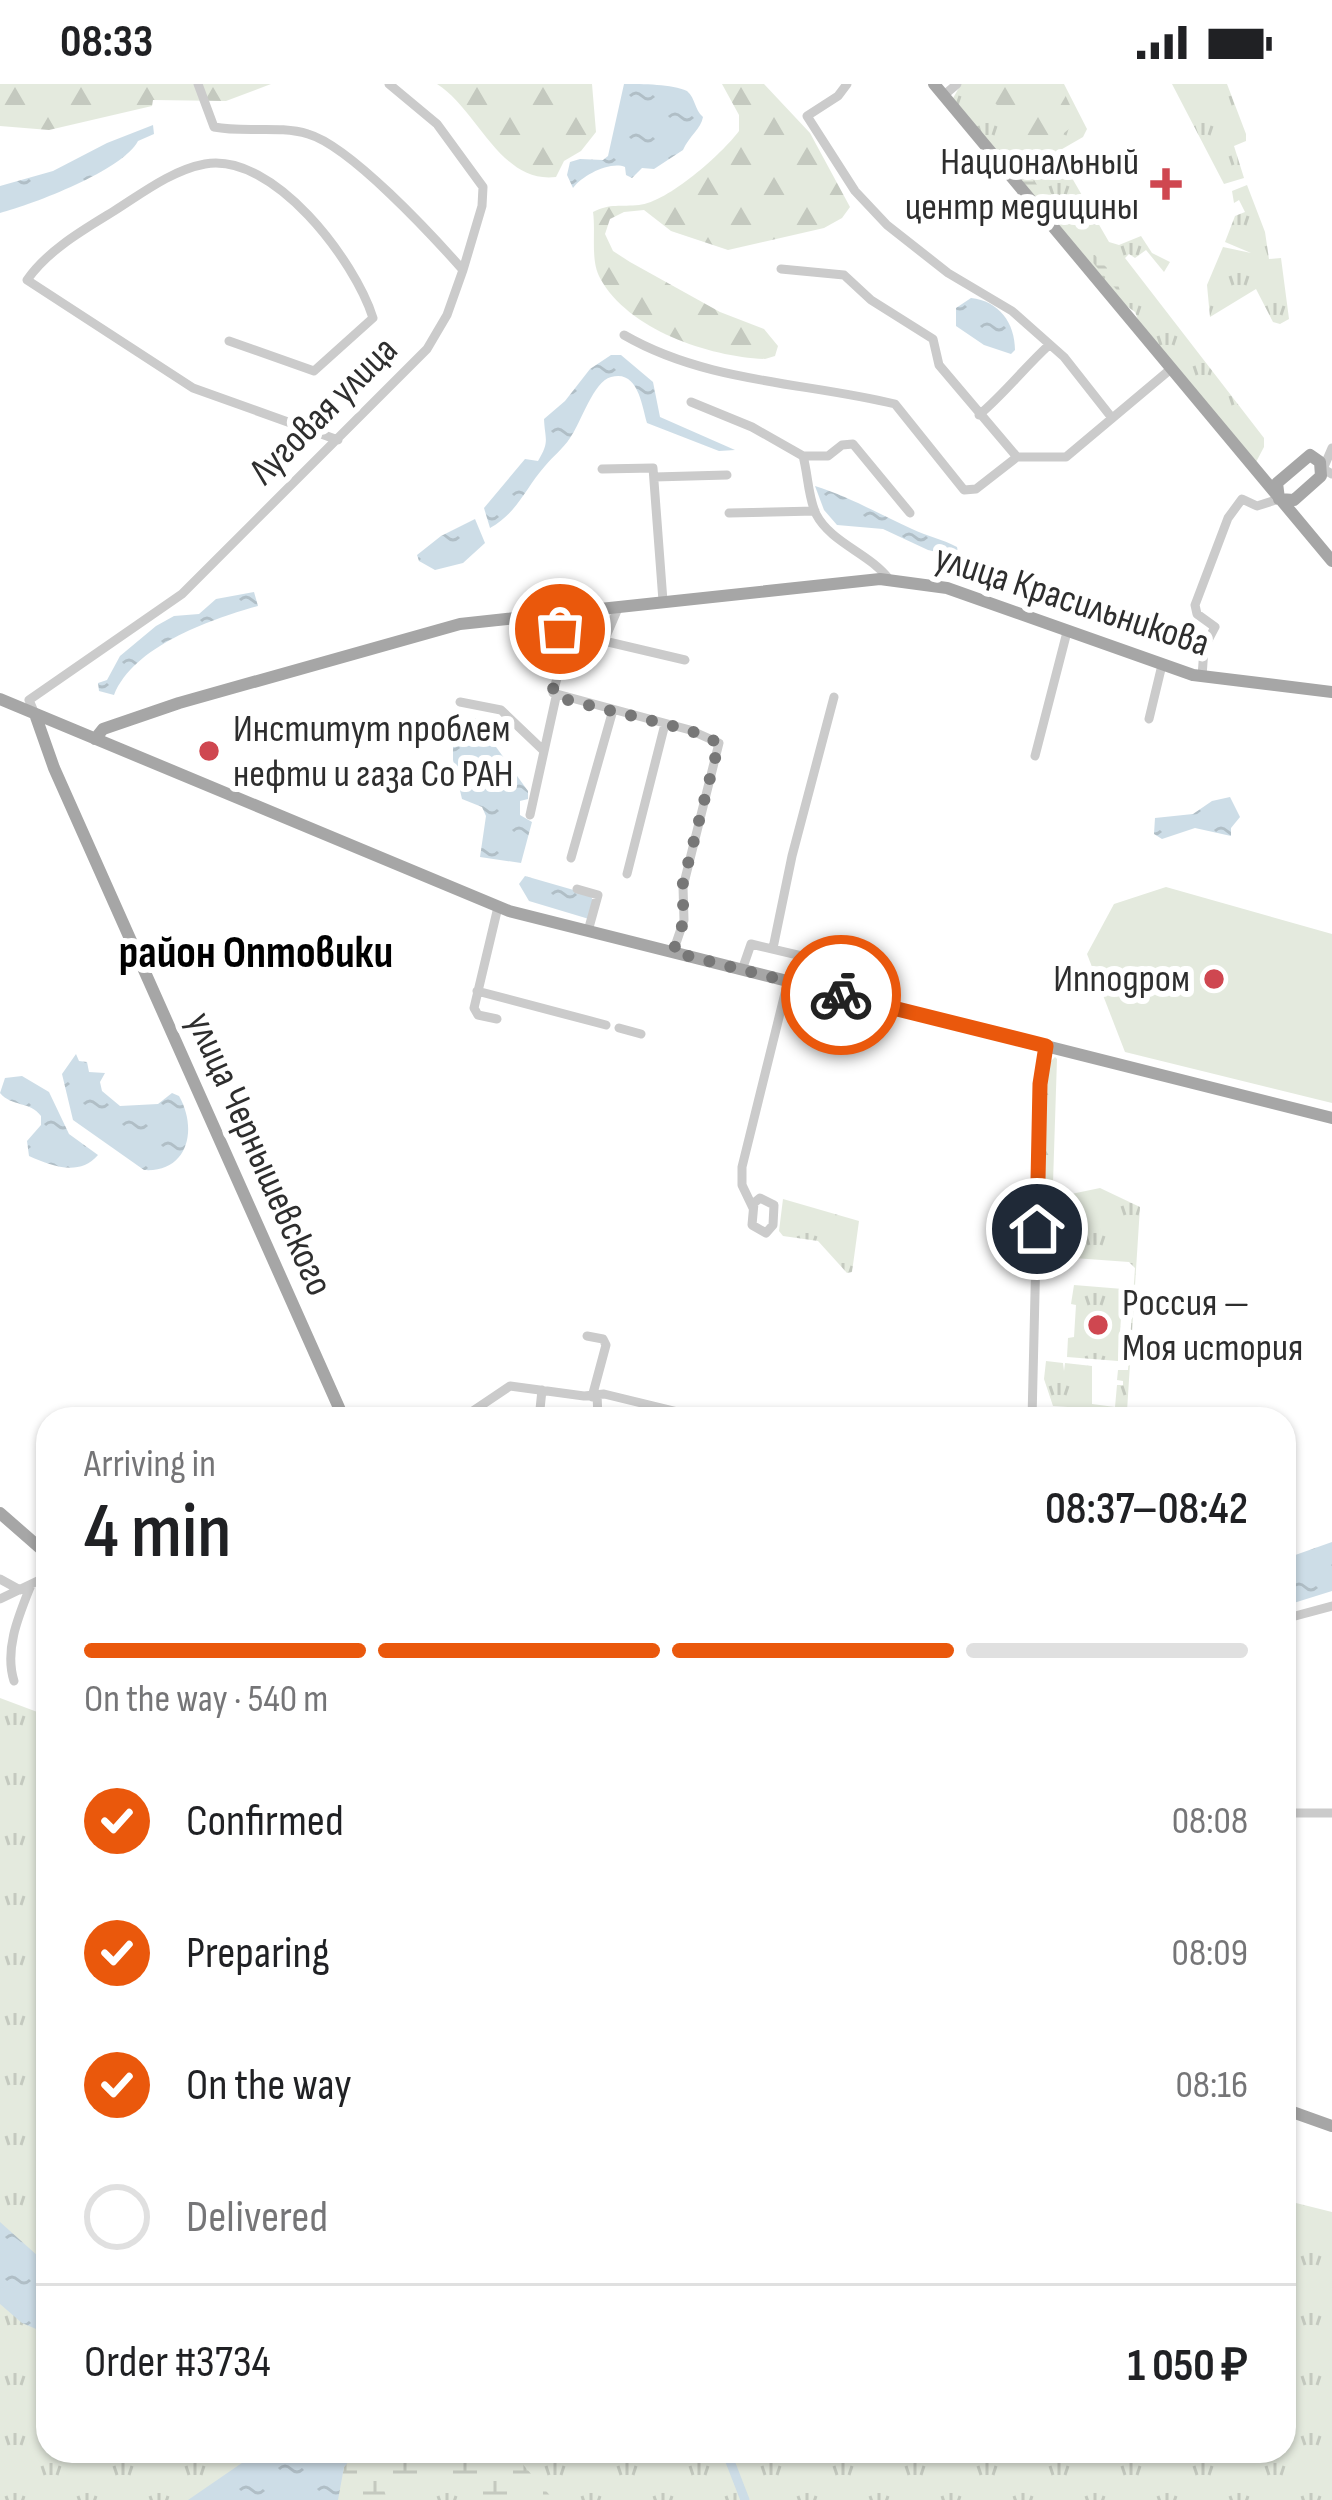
<!DOCTYPE html>
<meta charset="utf-8">
<style>
:root{--surface:#fff;--page:#f6f6f6;--text:#202124;--muted:#757577;--line:#e0e0e0;--accent:#ea580c}
body{margin:0;font-family:"Sofia Sans Condensed",sans-serif;background:var(--page);color:var(--text);height:100vh;display:flex;flex-direction:column;font-size:45px;white-space:nowrap}
*{box-sizing:border-box;margin:0}
p{font-size:39px;color:var(--muted)}
.icon{flex:none;width:66px;height:66px;fill:none;stroke:currentColor;stroke-width:2;stroke-linecap:round;stroke-linejoin:round}
.map{position:relative;flex:1;overflow:hidden}
.panel{position:absolute;left:36px;top:1323px;width:1260px;height:1056px;display:flex;flex-direction:column;background:var(--surface);border-radius:36px;box-shadow:0 3px 9px #0004}
.panel>*{flex:none}
.pin{position:absolute;display:grid;place-items:center;width:102px;height:102px;color:#fff;margin:-51px;border:6px solid #fff;border-radius:50%;box-shadow:0 3px 12px #0007}
.courier{position:absolute;display:grid;place-items:center;width:120px;height:120px;margin:-60px;border:9px solid #ea580c;border-radius:50%;background:#fff;color:#222;box-shadow:0 3px 15px #0007}
.summary em{font-style:normal;font-weight:600}
.summary div{display:flex;flex-direction:column-reverse}
.summary{display:flex;align-items:center;justify-content:space-between;height:204px;padding:0 48px}
h1{font-size:78px;font-weight:600;line-height:90px}
.bar{display:grid;grid-template-columns:repeat(4,1fr);gap:18px 12px;align-content:center;height:144px;padding:0 48px}
.bar i{height:15px;border-radius:9px;background:var(--line)}
.bar .current{background:var(--accent)}
.bar p{grid-column:span 4}
.line{display:flex;align-items:center;gap:30px;padding:0 48px;border-top:3px solid var(--line)}
.line div{flex:1}
ol{padding:0 48px;list-style:none}
li{display:flex;align-items:center;gap:36px;height:132px}
li p{margin-inline-start:auto}
li .icon{padding:12px;border-radius:50%;background:var(--accent);color:#fff;stroke-width:4}
li:last-child{color:var(--muted)}
li i{width:66px;height:66px;border:6px solid var(--line);border-radius:50%}
.status{display:flex;justify-content:space-between;align-items:center;height:84px;padding:0 60px;background:var(--surface);direction:ltr}
.status svg{height:33px;fill:currentColor}
.map>svg:first-child{display:block}
.grass{fill:url(#grass-tufts)}
.forest{fill:url(#forest-firs)}
.wetland{fill:url(#wetland-marsh)}
.pitch{fill:#e4eade}
.water{fill:url(#water-ripples)}
.lines{fill:none;stroke-linecap:round;stroke-linejoin:round}
.river{stroke:#cddde7;stroke-width:9}
.minor{stroke:#cbcbcb;stroke-width:9}
.major{stroke:#a6a6a6;stroke-width:12}
.done{stroke:#777;stroke-width:12;stroke-dasharray:0 21.6}
.route{stroke:#ea580c;stroke-width:15}
.poi-dot{fill:#cf4750;stroke:#fff;stroke-width:4.5}
.labels{text-anchor:middle;dominant-baseline:central;stroke-width:12;stroke-linejoin:round;paint-order:stroke}
.poi-label{font-size:39px;fill:#2e2e2e;stroke:#fff;text-anchor:end}
.street-label{font-size:39px;fill:#2e2e2e;stroke:#fff}
.quarter-label{font-size:45px;font-weight:bold;fill:#000;stroke:#fff}
</style>
<div class="status"><b>08:33</b><svg viewBox="0 0 49 12"><path d="M0 12V9h3v3zM5 12V6h3v6zM10 12V3h3v9zM15 12V0h3v12zM26 1h20v11H26zM47 4h2v5h-2z"/></svg></div>
<div class="map">
<svg width="1332" height="2416" viewBox="0 0 1332 2416">
<defs>
<pattern id="grass-tufts" width="24" height="20" patternUnits="userSpaceOnUse" patternTransform="scale(3)"><rect width="24" height="20" fill="#e4eade"/><path d="M3 7l-1-3M5 7V3M7 7l1-3M15 17l-1-3M17 17v-4M19 17l1-3" fill="none" stroke="#c4c9bf"/></pattern>
<pattern id="forest-firs" width="22" height="20" patternUnits="userSpaceOnUse" patternTransform="scale(3)"><rect width="22" height="20" fill="#e4eade"/><path d="M5 1l3.5 6h-7zM16 11l3.5 6h-7z" fill="#c4c9bf"/></pattern>
<pattern id="wetland-marsh" width="20" height="14" patternUnits="userSpaceOnUse" patternTransform="scale(3)"><rect width="20" height="14" fill="#e4eade"/><path d="M1 5h8M5 5V1M11 12h8M15 12V8" fill="none" stroke="#c4c9bf"/></pattern>
<pattern id="water-ripples" width="26" height="14" patternUnits="userSpaceOnUse" patternTransform="scale(3)"><rect width="26" height="14" fill="#cddde7"/><path d="M2 4q2-2 4 0t4 0M15 11q2-2 4 0t4 0" fill="none" stroke="#b0bec6"/></pattern>
</defs>
<rect width="100%" height="100%" fill="#fff"/>
<path class="grass" d="M961,0h103l23,45 -4,8 -26,15 52,90 10,3 22,-9 11,17 18,9 -6,10 -18,-22 -11,8 -6,-4 -4,4 139,180v9l-9,17 -115,-139 -5,-13 -14,-10 -169,-202z
M1172,0h55l19,50v7l-12,5 10,32 -20,6z
M1247,101l18,47 4,27 12,-1 8,61 -9,5 -7,-2 -17,-33 -46,28 -3,-32 16,-38 28,6 -26,-11 10,-26 10,-4 -6,-12 -5,3 -2,-12z
M1100,1104l40,19 -13,204 -74,-5 -9,-27 2,-18 17,2 1,8 1,-8 27,3v38l23,3 2,-22h6v-4l-6,-1 1,-10h10l7,-102 -6,-6 -69,-5 -3,18 -7,1 2,-78z
M783,1115l76,22 -7,51 -5,1 -29,-32 -35,-5 -4,-5z
M1074,1201l49,4 -5,72 -51,-4 1,-19 6,-1 2,-32 -5,-1z
M0,1614l48,18v735h1236v-251l48,12v288h-1332z"/>
<path class="forest" d="M0,0h271l-45,17 -73,-1 -1,6 -103,24 -49,-4z
M437,0h155l4,48 -15,19 -17,10 -8,16c-56,7 -78,-67 -119,-93z
M722,0h42l46,49 40,74 -8,11 -18,10 -96,22 -57,-19 -27,-21 -20,2 -14,7 -5,15 8,17 17,11 90,50 44,17 14,17 -3,10 -10,3c-55,-2 -137,-29 -165,-81 -10,-18 -4,-46 -7,-66 17,-9 28,-5 46,-7 29,-3 83,-51 100,-74v-16z
M1000,0h60l18,38 -23,18 -26,-3 -40,-40z
M1055,973l2,2 -7,217 -9,-4 4,-49 1,-147 3,-13z"/>
<path class="wetland" d="M1018,83h8l13,21 13,6 24,41 31,33v7l7,-1 8,22 -107,-123z
M358,2367h153l43,49h-82l-26,-29 -63,15 4,14h-49l6,-33z"/>
<path class="pitch" d="M1166,803l166,47v169l-207,-51 -38,-98 27,-50z"/>
<path class="water" d="M624,0c19,0 48,0 63,7 9,8 7,18 16,26 -2,12 -14,19 -20,33l-29,19 -12,-1 -10,10 -6,-3 -1,-8c-15,-6 -42,8 -52,21l-6,-13 3,-13 10,-3 23,1 5,-4z
M153,41l1,9 -16,7c-15,29 -104,63 -138,72v-27l53,-15 54,-28z
M971,214c28,3 44,25 44,52l-4,4 -27,-9 -28,-19v-18z
M611,271h10l32,27 7,35 75,33 -16,1 -72,-28c-5,-17 -9,-54 -36,-46 -18,5 -29,44 -41,61 -7,11 -17,18 -25,28 -21,24 -26,45 -55,62l-6,-20 41,-49 13,2c12,-20 7,-21 6,-42l21,-18 25,-32z
M815,402c35,11 64,28 97,43 15,7 30,10 45,18l2,10 -31,-7 -45,-21 -46,-4 -13,-15z
M475,435l10,24 -22,20 -28,7 -16,-9 -2,-6 24,-19z
M254,508l4,14c-49,14 -124,40 -144,89l-15,-4 -1,-8 9,-3 13,-24 36,-30 18,-10 25,-2 17,-15z
M475,634l53,73v8l-8,2v14l12,7 -11,41 -41,-6 6,-41 -4,-9 -20,-8 -9,-39v-25l16,-2z
M1230,713l10,20 -9,11v8l-36,-8 -33,11 -8,-5 1,-16 38,-4 19,-13z
M525,792l66,19 3,11 -5,13 -60,-18 -10,-17z
M76,970l3,7 8,1 2,10 16,1 -5,9 2,9 18,15 38,-2 14,-11 7,3c19,33 9,77 -35,74l-71,-50 -11,-46z
M22,992l27,16 20,42 29,21c-19,22 -46,11 -69,1l-2,-15 14,-16v-9c-11,-15 -29,-9 -41,-23l5,-15z
M1332,1458v49l-48,15v-47z
M0,2138l48,43v69l-26,-11 -22,-19z
M271,2367h87l-14,16 -6,33h-150l67,-46z"/>
<g class="lines">
<path class="river" d="M726,2367l19,49"/>
<path class="minor" d="M198,0l16,43c31,6 65,-2 94,7 42,12 124,101 155,136
M847,0l-9,12 -31,20 48,75 32,34 61,48 64,38 52,46 48,61
M943,12l14,-12
M781,185l63,6 27,25 62,39 6,26 78,92h49l106,-89
M624,251c83,48 180,47 271,69l69,86 12,-1 41,-32
M229,257l85,30 59,-53c-18,-57 -99,-166 -168,-154 -33,6 -64,30 -91,47 -31,19 -66,39 -87,69l166,108 145,52
M691,318l61,25 51,29c5,18 5,41 13,58 15,29 53,39 73,65
M979,331c26,-22 45,-47 70,-70
M1332,364l-9,21 9,5
M803,372h25l14,-11 11,-1 57,69
M602,385l51,-1 10,133
M654,393l73,-2
M729,429l86,-2
M619,522l-15,35 -24,-8 -12,4 -15,56 137,37 29,13 -36,144 1,33 -11,32
M549,529l4,10 15,14
M604,557l81,19
M1202,593l2,-29 11,-21 -18,-13 -2,-9 33,-87 14,-19 15,7 22,-7
M460,618l41,8 43,41
M35,630l-6,-14 153,-106 245,-245 20,-34 16,-45 19,-64 1,-19 -46,-63 -48,-40
M1149,635l13,-54
M1035,672l32,-124
M530,731l26,-118
M571,774l42,-148
M627,790l38,-150
M577,805l21,6 -10,36
M773,864l19,-92 42,-159
M742,886l9,-26 85,20
M477,907l129,34
M497,935l-19,-4 -4,-7 24,-101
M619,944l22,6
M760,1114l14,7 -1,20 -7,8 -14,-8 2,-22z
M753,1124l-11,-23v-18l46,-186
M587,1252l16,3 3,6 -14,52
M597,1310l1,25
M461,1335l49,-33 74,10 20,-2 103,25
M539,1335l3,-29
M1032,1335l8,-335 6,-38
M0,1495l20,11
M0,1515l48,-23
M1284,1535l48,-13
M14,1597c-10,-32 5,-66 17,-96
M1284,1729h48
M1284,1779l1,122"/>
<path class="major" d="M934,0l398,477
M1310,371l10,7 1,14 -27,24 -15,-1 -2,-16z
M0,615l509,212 823,207
M35,630l19,54 290,651
M95,655l8,-10 76,-26 281,-79 420,-45 67,9 246,87 139,17
M0,1429l48,42
M1284,2025l48,17"/>
</g>
<g class="lines">
<path class="done" d="M560,545l8,8 -15,52 3,8 133,33 30,13 -37,144 2,33 -11,32 168,43"/>
<path class="route" d="M841,911l205,51 -6,38 -3,145"/>
</g>
<g class="poi-dot">
<path d="M1160 82h12v12h12v12h-12v12h-12v-12h-12v-12h12z"/>
<circle cx="209" cy="667" r="12"/>
<circle cx="1214" cy="895" r="12"/>
<circle cx="1098" cy="1241" r="12"/>
</g>
<g class="labels">
<g class="poi-label">
<text x="1139" y="78">Национальный<tspan x="1139" dy="45">центр медицины</tspan></text>
<text x="233" y="645" text-anchor="start">Институт проблем<tspan x="233" dy="45">нефти и газа Со РАН</tspan></text>
<text x="1190" y="895">Ипподром</text>
<text x="1122" y="1219" text-anchor="start">Россия —<tspan x="1122" dy="45">Моя история</tspan></text>
</g>
<g class="street-label">
<text transform="translate(324 327) rotate(-45)">Луговая улица</text>
<text transform="translate(1072 517) rotate(18)">улица Красильникова</text>
<text transform="translate(259 1070) rotate(66)">улица Чернышевского</text>
</g>
<g class="quarter-label">
<text x="256" y="869">район Оптовики</text>
</g>
</g>
</svg>
<div class="pin" style="left:560px;top:545px;background:#ea580c"><svg class="icon" aria-label="bag" viewBox="0 0 24 24"><path d="M5 8h14l-1 12H6zM9 8a3 3 0 0 1 6 0"/></svg></div>
<div class="pin" style="left:1037px;top:1145px;background:#1f2937"><svg class="icon" aria-label="home" viewBox="0 0 24 24"><path d="M3 11l9-7 9 7M6 9v11h12V9"/></svg></div>
<div class="courier" style="left:841px;top:911px"><svg class="icon" aria-label="bike" viewBox="0 0 24 24"><circle cx="6" cy="16" r="4"/><circle cx="18" cy="16" r="4"/><path d="M6 16l4-8h5l3 8M10 8l3 8H6M13 5h3"/></svg></div>
<section class="panel">
<div class="summary"><div><h1>4 min</h1><p>Arriving in</p></div><em>08:37–08:42</em></div>
<div class="bar"><i class="current"></i><i class="current"></i><i class="current"></i><i></i><p>On the way · 540 m</p></div>
<ol>
<li><svg class="icon" aria-label="check" viewBox="0 0 24 24"><path d="M5 12l5 5 9-10"/></svg>Confirmed<p>08:08</p></li>
<li><svg class="icon" aria-label="check" viewBox="0 0 24 24"><path d="M5 12l5 5 9-10"/></svg>Preparing<p>08:09</p></li>
<li><svg class="icon" aria-label="check" viewBox="0 0 24 24"><path d="M5 12l5 5 9-10"/></svg>On the way<p>08:16</p></li>
<li><i></i>Delivered</li>
</ol>
<div class="line" style="height:156px"><div>Order #3734</div><b>1 050 ₽</b></div>
</section>
</div>
